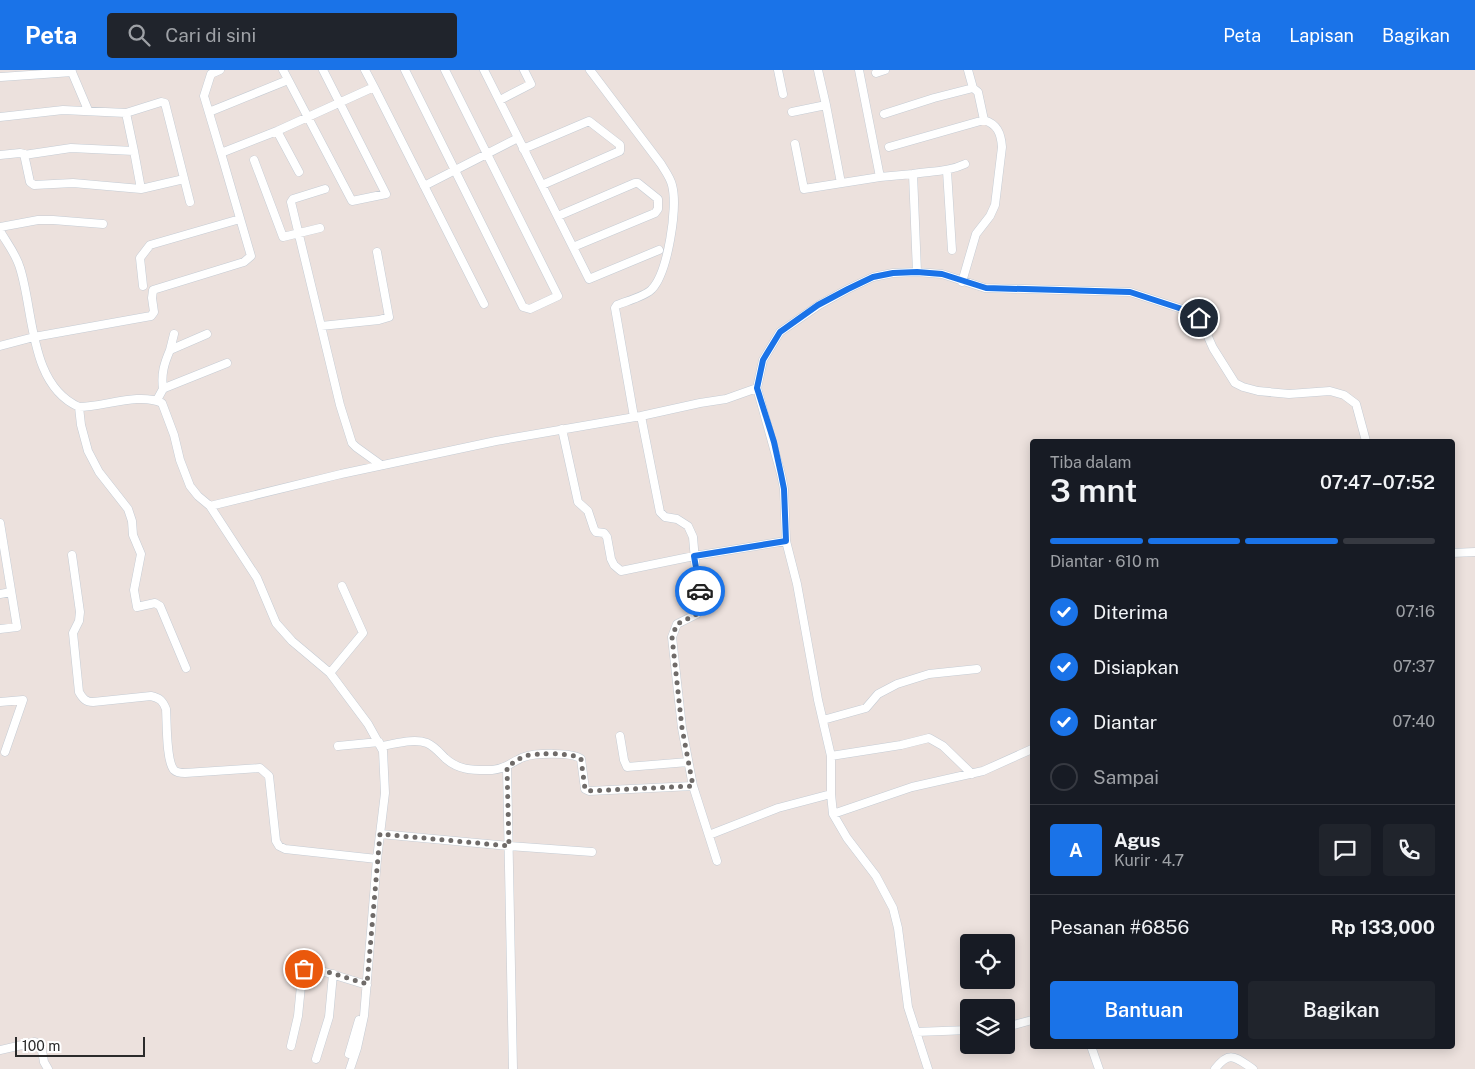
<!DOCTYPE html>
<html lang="id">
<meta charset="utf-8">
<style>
:root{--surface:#171b24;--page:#20242c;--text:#f1f3f6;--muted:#9ea1a6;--line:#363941;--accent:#1a73e8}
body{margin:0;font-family:"Public Sans",sans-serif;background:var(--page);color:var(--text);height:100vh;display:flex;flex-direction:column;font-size:19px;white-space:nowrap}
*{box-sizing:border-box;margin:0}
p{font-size:16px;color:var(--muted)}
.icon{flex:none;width:28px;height:28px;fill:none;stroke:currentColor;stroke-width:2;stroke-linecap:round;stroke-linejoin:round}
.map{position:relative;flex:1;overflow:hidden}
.sheet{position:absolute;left:1030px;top:369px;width:425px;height:610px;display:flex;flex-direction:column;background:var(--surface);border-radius:5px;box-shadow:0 2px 12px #0003}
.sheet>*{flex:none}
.controls{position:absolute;left:960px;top:864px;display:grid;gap:10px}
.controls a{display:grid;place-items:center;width:55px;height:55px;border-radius:5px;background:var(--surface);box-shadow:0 2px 12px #0003;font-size:25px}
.scale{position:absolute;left:15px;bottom:12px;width:130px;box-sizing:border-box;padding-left:5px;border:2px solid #2b2b2b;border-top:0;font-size:14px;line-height:18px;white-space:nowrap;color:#2b2b2b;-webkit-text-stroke:4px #fff;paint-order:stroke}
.pin{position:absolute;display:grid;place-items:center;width:42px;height:42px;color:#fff;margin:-21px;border:2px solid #fff;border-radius:50%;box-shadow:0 1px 5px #0007}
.courier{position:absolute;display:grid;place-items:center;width:50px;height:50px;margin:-25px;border:4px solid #1a73e8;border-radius:50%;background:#fff;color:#222;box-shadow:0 1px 6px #0007}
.overview em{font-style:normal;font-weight:600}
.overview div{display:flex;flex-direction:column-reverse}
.overview{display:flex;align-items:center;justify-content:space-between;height:85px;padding:0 20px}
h1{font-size:32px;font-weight:600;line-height:38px}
.bar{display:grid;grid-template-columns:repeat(4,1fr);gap:8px 5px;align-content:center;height:60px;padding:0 20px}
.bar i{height:6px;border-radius:4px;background:var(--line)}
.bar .selected{background:var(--accent)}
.bar p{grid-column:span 4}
.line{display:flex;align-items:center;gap:12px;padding:0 20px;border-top:1px solid var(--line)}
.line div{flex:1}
.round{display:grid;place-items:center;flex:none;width:52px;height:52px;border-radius:5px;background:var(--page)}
ol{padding:0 20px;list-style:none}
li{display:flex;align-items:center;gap:15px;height:55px}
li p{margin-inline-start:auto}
li .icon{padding:5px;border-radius:50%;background:var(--accent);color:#fff;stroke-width:4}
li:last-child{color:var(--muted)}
li i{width:28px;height:28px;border:2px solid var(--line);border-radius:50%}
.action{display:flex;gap:10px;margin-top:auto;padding:10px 20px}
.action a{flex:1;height:58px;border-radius:5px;background:var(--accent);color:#fff;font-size:20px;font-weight:600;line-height:58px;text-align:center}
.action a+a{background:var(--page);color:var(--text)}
header{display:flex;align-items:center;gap:30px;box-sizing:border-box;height:70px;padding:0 25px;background:var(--accent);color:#fff}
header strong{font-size:24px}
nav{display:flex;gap:28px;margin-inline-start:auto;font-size:18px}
.search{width:350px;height:45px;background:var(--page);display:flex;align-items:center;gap:12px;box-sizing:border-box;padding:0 18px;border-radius:5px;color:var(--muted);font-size:19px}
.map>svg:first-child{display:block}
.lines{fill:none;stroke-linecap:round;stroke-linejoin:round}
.street-casing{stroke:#c5ccd4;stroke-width:9}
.street{stroke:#fff;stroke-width:8}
.done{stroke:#6f6b69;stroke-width:5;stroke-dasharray:0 9}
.route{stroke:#1a73e8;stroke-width:6}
</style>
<header>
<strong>Peta</strong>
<div class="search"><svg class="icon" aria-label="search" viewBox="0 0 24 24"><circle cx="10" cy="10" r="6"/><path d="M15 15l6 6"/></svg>Cari di sini</div>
<nav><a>Peta</a><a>Lapisan</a><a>Bagikan</a></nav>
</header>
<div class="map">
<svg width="1475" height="999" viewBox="0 0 1475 999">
<rect width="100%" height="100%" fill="#ece1dd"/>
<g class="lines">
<g class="street-casing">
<path id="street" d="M71,0l17,40
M220,0l-9,4 -7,22 17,57
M283,0l69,131 34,-7 -63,-124
M365,0l9,17
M405,0l118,237 7,2 28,-13 -113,-226
M484,0l105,209 70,-29
M590,0l71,94c4,7 9,13 11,21 6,22 -4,87 -20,104 -6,7 -25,12 -35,16l-2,3 19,109
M778,0l5,24
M818,0l8,35
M859,0l21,107
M968,0l5,18
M876,3l9,-3
M1,7l71,-5
M500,30l31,-16 -7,-14
M209,42l79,-32
M792,42l34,-7 15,78
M126,43l8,38
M884,44l50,-16 39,-10 5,4 6,28
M0,47l63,-7 63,3 35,-11 4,1 25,99
M277,61l22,41
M795,74l9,45 76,-12 33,-3
M889,77l95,-27c13,4 17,13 18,27l-7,58 -5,11 -14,18 -14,48
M523,79l66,-28 31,24v6l-78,34
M0,85l20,-2 4,1 6,28 4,3 39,-2 68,6 43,-10
M24,85l47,-7 63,3 7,38
M254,90l29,77 37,-9
M947,101l5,79
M424,116l94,-48
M558,146l77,-33h3l20,16v10l-3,4 -82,34
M0,157l38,-7h15l50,4
M0,161c7,12 16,23 20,37 14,43 9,117 59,139 25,0 60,-15 83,-4l12,32 6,25 10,26 8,10 12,10 47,72 19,45 16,18 38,32 38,51 15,27 2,42 -8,66 -13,157 -7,32 -7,21
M377,182l12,65 -10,3 -58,6 19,79 12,38 4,4 25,18
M917,202l-4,-98c18,-3 35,-2 52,-10
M143,216l-3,-28 10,-13 90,-26
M321,256l-30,-124 2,-3 32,-10
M0,276l34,-9 117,-21 3,-4 -2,-14 1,-8 91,-28 7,-6 -30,-103 56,-22 97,-44 110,217
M170,280l4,-16
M757,318l24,86 3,15 2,52 11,43 21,116 13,56v38l2,20 14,24 29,38 17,32 5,20 10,79 20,62
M163,319c-2,-15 1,-25 7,-39l37,-16
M157,330l6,-11 4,-2 60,-24
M79,337l2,18 7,26 11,21 29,37 4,12 1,14 8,19 -7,36 3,17 18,-4 5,3 26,62
M562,359l16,73 10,9 6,18 2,3 8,1 3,4 4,22 3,6 7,6 73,-15 92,-15
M210,436l131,-32 155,-33 145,-25 59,-13 26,-4 31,-11 6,-28 17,-28 39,-27 29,-16 25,-12 20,-4 24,-1 25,2 43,14 145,4 52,17 13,6 6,6 12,27 22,35 8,4 15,4 31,3 41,-3 14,4 12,9 10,37
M0,453l17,104 -17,2
M1452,483l23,-1
M72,485l8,57 -1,9 -6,12 6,59c4,7 7,10 14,10l58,-6c9,2 12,5 15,13 1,14 0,52 8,61 3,3 7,3 11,3l75,-5 9,8 7,65 3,5 6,3 92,10
M0,524l11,-2
M330,603l33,-40 -21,-47
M0,632l23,-2 -18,52
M823,650l43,-12 12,-14 19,-10 32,-10 48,-5
M620,666l4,24 3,7 61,-5
M338,676l41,-4
M381,676c14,-2 33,-8 46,-3 7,3 13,10 18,15 14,13 29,12 47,12 15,-1 20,-9 32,-13 11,-4 49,-5 57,2l4,30 4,2 104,-5 -11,-58 -10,-91 5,-13 20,-10 4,-19 -5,-23 -3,-35 -5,-11 -11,-7 -12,-2 -5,-5 -19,-96
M831,686l70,-11 28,-7 14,8 29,28
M507,697l6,302
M693,716l24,75
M833,744l79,-27 71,-16 49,-22
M380,764l129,12 83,6
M709,765l69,-27 53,-14
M1006,957l26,-7
M916,962l53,-2
M291,976l7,-30 4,-40 3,-9 10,2 52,16
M1091,976l8,23
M0,980l35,-8 6,3 3,17 4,7
M349,984l10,-34
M316,989l13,-42 4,-43
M1215,999c15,-20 21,-11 38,0"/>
</g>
<use href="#street" class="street"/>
</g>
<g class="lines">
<path class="done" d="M304,899l2,-2 9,1 52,16 13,-150 129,12 -2,-79c6,-4 11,-8 18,-11 11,-3 47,-4 56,3l4,30 3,2 105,-5 -11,-58 -10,-91 5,-13 20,-10 3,-23"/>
<path class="route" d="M700,521l-6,-35 92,-15 -2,-52 -3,-15 -7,-32 -17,-54 6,-28 17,-28 38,-27 30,-16 25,-12 20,-4 24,-1 25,2 44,14 144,4 52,17 17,9"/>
</g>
</svg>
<div class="controls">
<a><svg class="icon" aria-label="locate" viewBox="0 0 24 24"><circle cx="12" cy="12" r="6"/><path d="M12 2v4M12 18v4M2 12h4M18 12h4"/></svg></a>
<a><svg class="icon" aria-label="layers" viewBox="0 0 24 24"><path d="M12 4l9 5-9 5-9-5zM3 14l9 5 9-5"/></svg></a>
</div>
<div class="scale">100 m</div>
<div class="pin" style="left:304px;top:899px;background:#ea580c"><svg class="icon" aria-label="bag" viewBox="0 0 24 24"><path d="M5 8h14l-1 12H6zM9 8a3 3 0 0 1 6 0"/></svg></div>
<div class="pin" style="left:1199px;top:248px;background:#1f2937"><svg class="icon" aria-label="home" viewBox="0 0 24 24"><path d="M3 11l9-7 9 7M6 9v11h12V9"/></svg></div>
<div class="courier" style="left:700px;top:521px"><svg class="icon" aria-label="car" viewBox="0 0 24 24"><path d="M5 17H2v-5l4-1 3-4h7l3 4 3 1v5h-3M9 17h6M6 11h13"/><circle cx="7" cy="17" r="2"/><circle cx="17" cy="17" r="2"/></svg></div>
<section class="sheet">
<div class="overview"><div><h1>3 mnt</h1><p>Tiba dalam</p></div><em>07:47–07:52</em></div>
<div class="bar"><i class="selected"></i><i class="selected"></i><i class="selected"></i><i></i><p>Diantar · 610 m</p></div>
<ol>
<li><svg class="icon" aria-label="check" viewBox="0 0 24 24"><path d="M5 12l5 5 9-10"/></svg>Diterima<p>07:16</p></li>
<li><svg class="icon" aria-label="check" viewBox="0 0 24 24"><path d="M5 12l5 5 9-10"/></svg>Disiapkan<p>07:37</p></li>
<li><svg class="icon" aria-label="check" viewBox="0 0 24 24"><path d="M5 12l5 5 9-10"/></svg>Diantar<p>07:40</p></li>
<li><i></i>Sampai</li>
</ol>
<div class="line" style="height:90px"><b class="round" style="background:var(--accent);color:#fff">A</b><div><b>Agus</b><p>Kurir · 4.7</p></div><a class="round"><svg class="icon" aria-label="chat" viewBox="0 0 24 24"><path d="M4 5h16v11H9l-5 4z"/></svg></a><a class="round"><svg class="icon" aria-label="phone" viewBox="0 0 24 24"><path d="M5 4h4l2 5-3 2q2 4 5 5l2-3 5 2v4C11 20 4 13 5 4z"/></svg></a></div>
<div class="line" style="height:65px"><div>Pesanan #6856</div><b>Rp 133,000</b></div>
<div class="action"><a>Bantuan</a><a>Bagikan</a></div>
</section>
</div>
